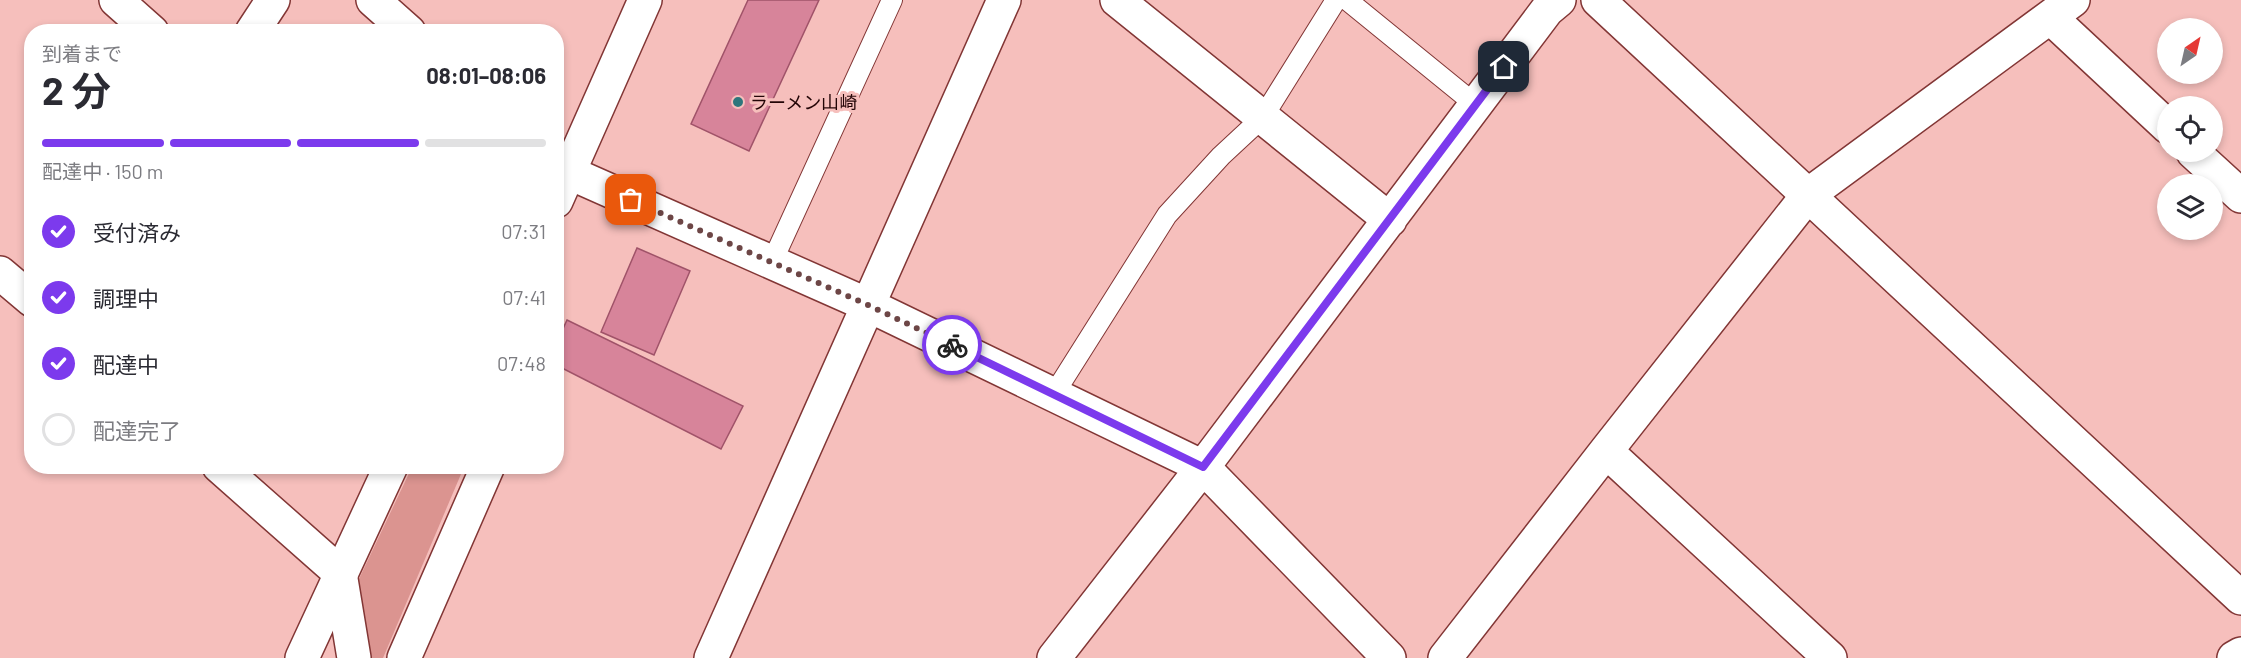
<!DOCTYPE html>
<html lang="ja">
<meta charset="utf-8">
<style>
:root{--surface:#fff;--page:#f7f7f7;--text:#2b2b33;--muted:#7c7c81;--line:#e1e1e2;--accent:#7c3aed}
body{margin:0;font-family:Barlow,"Noto Sans JP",sans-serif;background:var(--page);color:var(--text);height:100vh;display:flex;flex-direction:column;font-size:22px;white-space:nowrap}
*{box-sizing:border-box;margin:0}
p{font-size:20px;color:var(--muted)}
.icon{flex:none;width:33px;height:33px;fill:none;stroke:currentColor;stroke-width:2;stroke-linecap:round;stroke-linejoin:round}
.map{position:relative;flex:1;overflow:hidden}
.drawer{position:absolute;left:24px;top:24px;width:540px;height:450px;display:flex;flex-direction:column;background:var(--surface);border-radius:24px;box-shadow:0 3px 9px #0003}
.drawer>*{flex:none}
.needle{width:39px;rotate:34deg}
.buttons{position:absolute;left:2157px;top:18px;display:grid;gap:12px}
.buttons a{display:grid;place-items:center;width:66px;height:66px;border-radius:50%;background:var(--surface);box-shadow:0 3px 9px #0003;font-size:30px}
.pin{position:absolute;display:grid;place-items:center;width:51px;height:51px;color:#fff;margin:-26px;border-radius:12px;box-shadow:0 3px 9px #0006}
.courier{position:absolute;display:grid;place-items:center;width:60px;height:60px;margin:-30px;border:4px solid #7c3aed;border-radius:50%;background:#fff;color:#222;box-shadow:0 2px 8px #0007}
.overview em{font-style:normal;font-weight:700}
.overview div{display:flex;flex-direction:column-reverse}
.overview{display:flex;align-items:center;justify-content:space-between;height:102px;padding:0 18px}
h1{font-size:39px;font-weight:700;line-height:45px}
.bar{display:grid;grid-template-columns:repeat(4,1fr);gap:9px 6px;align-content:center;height:72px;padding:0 18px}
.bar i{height:8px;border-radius:4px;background:var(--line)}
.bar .active{background:var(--accent)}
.bar p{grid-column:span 4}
ol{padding:0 18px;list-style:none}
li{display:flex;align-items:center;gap:18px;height:66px}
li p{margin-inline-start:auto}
li .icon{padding:6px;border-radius:50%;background:var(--accent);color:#fff;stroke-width:4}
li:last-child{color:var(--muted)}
li i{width:33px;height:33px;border:3px solid var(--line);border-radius:50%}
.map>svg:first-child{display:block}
.green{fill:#db9490}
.building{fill:#d7849a;stroke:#a05369;stroke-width:1.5}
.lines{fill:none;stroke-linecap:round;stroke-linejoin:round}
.service-casing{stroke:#823635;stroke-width:22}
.minor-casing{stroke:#823635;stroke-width:36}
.tertiary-casing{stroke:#823635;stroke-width:36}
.service{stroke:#fff;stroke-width:20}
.minor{stroke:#fff;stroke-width:33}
.tertiary{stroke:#fff;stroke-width:33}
.done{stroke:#6d4646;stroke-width:6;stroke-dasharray:0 10.8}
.route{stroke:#7c3aed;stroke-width:8}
.poi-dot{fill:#2d767c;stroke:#f6bfbc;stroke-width:2}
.labels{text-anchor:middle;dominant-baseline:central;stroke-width:6;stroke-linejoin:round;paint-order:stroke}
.poi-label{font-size:18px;fill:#230506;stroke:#f6bfbc;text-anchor:start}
</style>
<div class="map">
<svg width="2241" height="658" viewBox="0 0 2241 658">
<rect width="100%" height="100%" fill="#f6bfbc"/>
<path class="green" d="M412,467h52l-81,191h-17l-8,-77z"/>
<path class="building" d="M748,0h71l-70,151 -58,-27z
M637,248l53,23 -36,84 -53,-23z
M567,320l176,86 -22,43 -165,-84v-21z"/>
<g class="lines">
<g class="service-casing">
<path id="service" d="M1347,0l129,105
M772,262l120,-262
M1054,394l113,-179 54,-59 42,-39 73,-117"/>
</g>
<g class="minor-casing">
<path id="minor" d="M116,0l36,32
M373,0l36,32
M1117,0l273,220
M2050,17l118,110
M252,32l21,-32
M2193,152l48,44
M556,161l14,12 298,132 335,162 186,191
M0,273l32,27
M1606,451l224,207
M219,466l121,107 14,85
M711,658l293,-658
M1054,658l149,-191 344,-457 12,-10
M1445,658l161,-207 202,-256 265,-195
M2234,658l7,-4"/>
</g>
<g class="tertiary-casing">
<path id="tertiary" d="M1598,0l643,598
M556,201l89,-201
M302,658l89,-192
M404,658l84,-192"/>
</g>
<use href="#service" class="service"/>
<use href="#minor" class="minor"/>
<use href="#tertiary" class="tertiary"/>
</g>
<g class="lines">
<path class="done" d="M631,200l237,105 84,40"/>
<path class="route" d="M952,345l251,122 301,-400"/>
</g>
<circle class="poi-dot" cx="738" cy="102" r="6"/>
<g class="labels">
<g class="poi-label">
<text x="750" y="102">ラーメン山崎</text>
</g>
</g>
</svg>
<div class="buttons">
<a><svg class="needle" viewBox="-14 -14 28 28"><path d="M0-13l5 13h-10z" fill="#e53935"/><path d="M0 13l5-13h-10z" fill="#7c7c81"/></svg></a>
<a><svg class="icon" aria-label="locate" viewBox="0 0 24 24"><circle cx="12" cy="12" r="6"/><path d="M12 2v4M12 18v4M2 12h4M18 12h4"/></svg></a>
<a><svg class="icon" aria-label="layers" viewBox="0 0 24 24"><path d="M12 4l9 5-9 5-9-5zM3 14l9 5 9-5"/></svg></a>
</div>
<div class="pin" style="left:631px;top:200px;background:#ea580c"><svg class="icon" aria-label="bag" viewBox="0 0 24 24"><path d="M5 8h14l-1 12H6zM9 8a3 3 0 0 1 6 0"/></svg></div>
<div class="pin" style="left:1504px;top:67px;background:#1f2937"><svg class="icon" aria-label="home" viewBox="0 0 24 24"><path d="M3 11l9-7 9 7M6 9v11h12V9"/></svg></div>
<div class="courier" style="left:952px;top:345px"><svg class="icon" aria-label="bike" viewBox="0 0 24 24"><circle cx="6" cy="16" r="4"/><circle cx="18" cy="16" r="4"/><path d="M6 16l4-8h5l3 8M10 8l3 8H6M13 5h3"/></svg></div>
<section class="drawer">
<div class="overview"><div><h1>2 分</h1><p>到着まで</p></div><em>08:01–08:06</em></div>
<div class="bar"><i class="active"></i><i class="active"></i><i class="active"></i><i></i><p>配達中 · 150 m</p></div>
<ol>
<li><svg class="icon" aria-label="check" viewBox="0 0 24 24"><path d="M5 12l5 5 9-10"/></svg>受付済み<p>07:31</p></li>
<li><svg class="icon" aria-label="check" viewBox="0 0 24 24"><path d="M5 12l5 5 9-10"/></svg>調理中<p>07:41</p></li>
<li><svg class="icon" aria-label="check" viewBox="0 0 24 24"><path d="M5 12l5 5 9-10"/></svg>配達中<p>07:48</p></li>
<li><i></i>配達完了</li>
</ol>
</section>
</div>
